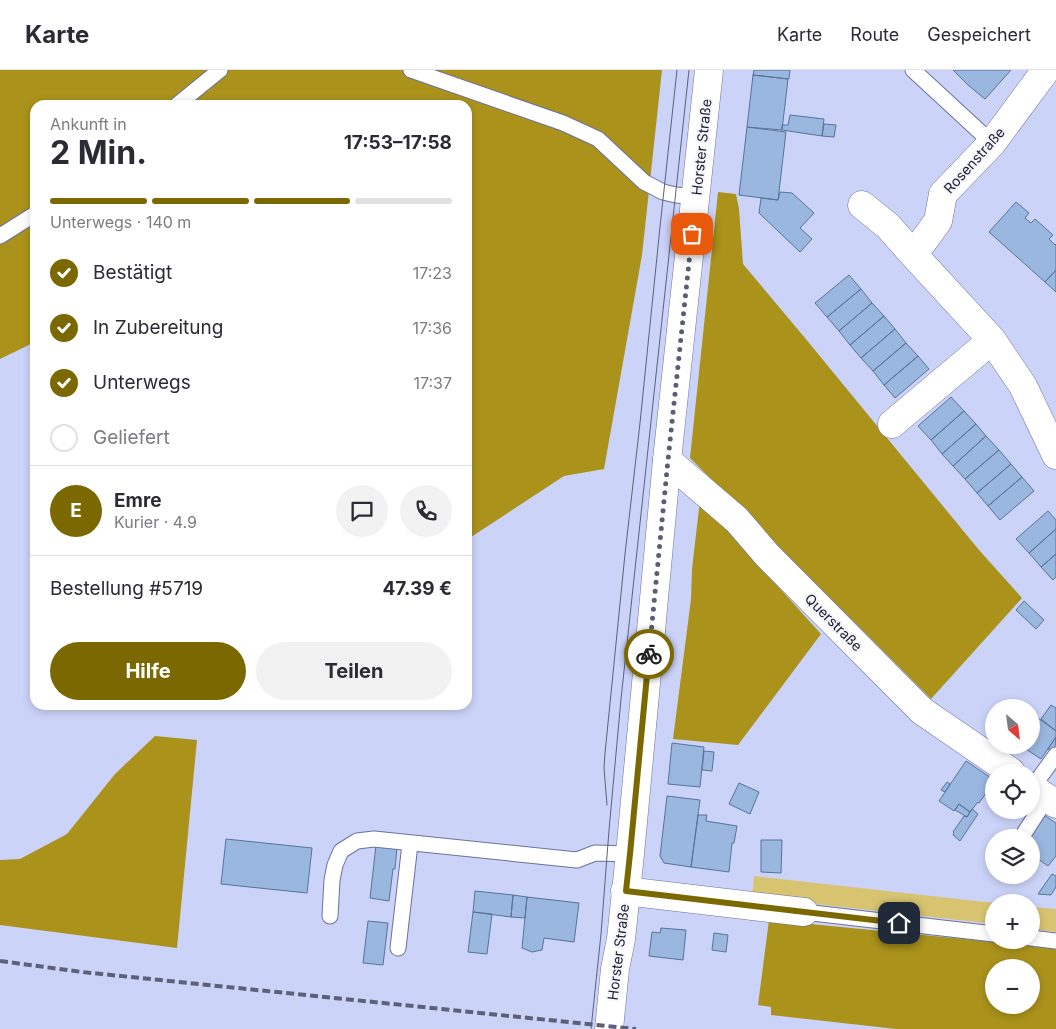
<!DOCTYPE html>
<html lang="de">
<meta charset="utf-8">
<style>
:root{--surface:#fff;--page:#f2f2f3;--text:#2b2b33;--muted:#7c7c81;--line:#e1e1e2;--accent:#7b6800}
body{margin:0;font-family:Inter,sans-serif;background:var(--page);color:var(--text);height:100vh;display:flex;flex-direction:column;font-size:19px;white-space:nowrap}
*{box-sizing:border-box;margin:0}
p{font-size:16px;color:var(--muted)}
.icon{flex:none;width:28px;height:28px;fill:none;stroke:currentColor;stroke-width:2;stroke-linecap:round;stroke-linejoin:round}
.map{position:relative;flex:1;overflow:hidden}
.panel{position:absolute;left:30px;top:30px;width:442px;height:610px;display:flex;flex-direction:column;background:var(--surface);border-radius:15px;box-shadow:0 2px 8px #0003}
.panel>*{flex:none}
.needle{width:32px;rotate:152deg}
.buttons{position:absolute;left:985px;top:629px;display:grid;gap:10px}
.buttons a{display:grid;place-items:center;width:55px;height:55px;border-radius:50%;background:var(--surface);box-shadow:0 2px 8px #0003;font-size:25px}
.pin{position:absolute;display:grid;place-items:center;width:42px;height:42px;color:#fff;margin:-21px;border-radius:10px;box-shadow:0 2px 8px #0006}
.courier{position:absolute;display:grid;place-items:center;width:50px;height:50px;margin:-25px;border:4px solid #7b6800;border-radius:50%;background:#fff;color:#222;box-shadow:0 1px 6px #0007}
.summary em{font-style:normal;font-weight:700}
.summary div{display:flex;flex-direction:column-reverse}
.summary{display:flex;align-items:center;justify-content:space-between;height:85px;padding:0 20px}
h1{font-size:32px;font-weight:700;line-height:38px}
.bar{display:grid;grid-template-columns:repeat(4,1fr);gap:8px 5px;align-content:center;height:60px;padding:0 20px}
.bar i{height:6px;border-radius:4px;background:var(--line)}
.bar .on{background:var(--accent)}
.bar p{grid-column:span 4}
.line{display:flex;align-items:center;gap:12px;padding:0 20px;border-top:1px solid var(--line)}
.line div{flex:1}
.round{display:grid;place-items:center;flex:none;width:52px;height:52px;border-radius:26px;background:var(--page)}
ol{padding:0 20px;list-style:none}
li{display:flex;align-items:center;gap:15px;height:55px}
li p{margin-inline-start:auto}
li .icon{padding:5px;border-radius:50%;background:var(--accent);color:#fff;stroke-width:4}
li:last-child{color:var(--muted)}
li i{width:28px;height:28px;border:2px solid var(--line);border-radius:50%}
.primary-button{display:flex;gap:10px;margin-top:auto;padding:10px 20px}
.primary-button a{flex:1;height:58px;border-radius:30px;background:var(--accent);color:#fff;font-size:20px;font-weight:700;line-height:58px;text-align:center}
.primary-button a+a{background:var(--page);color:var(--text)}
header{display:flex;align-items:center;gap:30px;box-sizing:border-box;height:70px;padding:0 25px;background:var(--surface);border-bottom:1px solid var(--line)}
header strong{font-size:24px}
nav{display:flex;gap:28px;margin-inline-start:auto;font-size:18px}
.map>svg:first-child{display:block}
.green{fill:#d8c470}
.forest{fill:#aa921b;fill-rule:evenodd}
.building{fill:#9ab7e0;stroke:#587398}
.lines{fill:none;stroke-linecap:round;stroke-linejoin:round}
.service-casing{stroke:#6b729d;stroke-width:17}
.minor-casing{stroke:#6b729d;stroke-width:29}
.secondary-casing{stroke:#6b729d;stroke-width:29}
.service{stroke:#fff;stroke-width:15}
.minor{stroke:#fff;stroke-width:28}
.secondary{stroke:#fff;stroke-width:28}
.tram{stroke:#5c6079;stroke-width:1}
.rail{stroke:#5c6079;stroke-width:4;stroke-dasharray:8 4;stroke-linecap:butt}
.done{stroke:#595d76;stroke-width:5;stroke-dasharray:0 9}
.route{stroke:#7b6800;stroke-width:6}
.labels{text-anchor:middle;dominant-baseline:central;stroke-width:4;stroke-linejoin:round;paint-order:stroke}
.street-label{font-size:14px;fill:#1b1d2f;stroke:#f5f6fb}
</style>
<header>
<strong>Karte</strong>
<nav><a>Karte</a><a>Route</a><a>Gespeichert</a></nav>
</header>
<div class="map">
<svg width="1056" height="959" viewBox="0 0 1056 959">
<rect width="100%" height="100%" fill="#ccd3f9"/>
<path class="green" d="M754,806l240,27v21l-242,-27z
M1031,837l25,2v23l-25,-3z"/>
<path class="forest" d="M0,0h662l-20,185 -38,214 -40,7 -96,63v-434h-433v237l-35,17z
M718,122l18,2 3,15 4,55 62,74 174,212 43,48 -91,101 -241,-241z
M700,430l121,134 -83,111 -65,-6 18,-140 1,-30z
M155,666l42,4 -20,208 -177,-23v-65l20,-1 47,-25 48,-60z
M769,850l287,28v81h-160l-125,-14v-8l-13,-2zM994,898h37v37h-37z"/>
<path class="building" d="M754,0h36l-1,9 -36,-4z
M953,0h58l-26,29 -17,-14z
M753,5l35,4 -6,51 -35,-3z
M790,45l34,4 -2,17 -40,-6v-5h6z
M824,54l12,1 -2,12 -12,-1z
M747,57l39,5 -8,68 -39,-5z
M780,122l12,1 22,20 -14,15 12,11 -12,13 -41,-39 2,-15 17,2z
M1016,132l13,11 -4,5 6,5 4,-4 18,16 -4,4 6,6 1,-1v26l-11,12 -56,-50z
M1056,200v22l-11,-10z
M849,205l12,14 -34,28 -12,-14z
M861,219l11,14 -33,28 -12,-14z
M872,233l12,13 -34,29 -11,-14z
M884,246l11,13 -34,29 -11,-13z
M895,259l11,14 -33,28 -12,-13z
M906,273l12,13 -34,29 -11,-14z
M918,286l11,13 -34,29 -11,-13z
M951,327l13,14 -33,29 -13,-14z
M964,341l12,13 -34,30 -11,-14z
M976,354l10,12 -33,30 -11,-12z
M986,366l13,14 -34,29 -12,-13z
M999,380l12,14 -34,29 -12,-14z
M1011,394l11,13 -34,29 -11,-13z
M1022,407l12,14 -34,29 -12,-14z
M1048,441l8,9v9l-27,24 -13,-14z
M1056,459v25l-15,13 -12,-14z
M1056,484v23l-3,3 -12,-13z
M1024,531l20,19 -8,9 -20,-19z
M1051,635l5,3v23l-15,-12z
M1031,643l25,18v6l-15,22 -21,-14h11z
M1056,667l-1,10 -3,3 -4,-1z
M672,673l32,4 -4,40 -32,-3z
M704,681l10,1 -2,19 -10,-1z
M966,691l28,19v2l-15,21 -1,-1 -8,10 -11,-8 -5,7 -15,-10z
M947,712l3,2 -5,8 -4,-2z
M739,713l20,9 -9,22 -21,-10z
M667,726l33,4 -9,67 -27,-4 -4,-7z
M959,734l11,8 -3,5 -12,-7z
M972,739l6,5 -18,27 -7,-6 1,-2 -1,-1 11,-16 3,1z
M698,745h9l-1,6 31,5 -3,17h-2l-3,29 -38,-5z
M1044,745l12,8v33l-8,10 -17,-12v-16h-2z
M226,769l86,9 -5,45 -86,-9z
M761,770h21l-1,33 -20,-1z
M376,775l21,2 -2,22h-2l-4,32 -19,-3z
M1052,804l4,2v11l-5,8 -13,-1z
M475,821l38,4 -2,22 -38,-5z
M513,825l14,2 -2,21 -14,-1z
M527,827l52,6 -5,39 -30,-4 -2,12 -10,2 -10,-4z
M473,842l19,2 -5,40 -19,-2z
M368,851l20,2 -5,42 -20,-2z
M661,858l25,2 -3,30 -34,-4 3,-24 8,1z
M714,863l14,2 -2,17 -14,-2z"/>
<g class="lines">
<g class="service-casing">
<path id="service" d="M411,0l152,53 35,16 46,43 19,10 13,3 20,2
M913,0l79,73
M177,35l43,-35
M0,166l35,-22
M1032,718l24,-33
M1021,768l26,-40
M804,842l190,22
M330,846l2,-36 3,-15 6,-14 16,-10 17,-2 203,21 18,-7 35,1
M1031,868l25,3
M398,878l12,-104"/>
</g>
<g class="minor-casing">
<path id="minor" d="M1046,0l-54,73 -49,51 -5,27 -16,22 -11,9 81,88 31,46 33,69
M862,135l26,21 23,26
M892,354l100,-84
M667,390l70,60 30,35 155,156 89,61
M1031,717l25,17
M625,821l179,21"/>
</g>
<g class="secondary-casing">
<path id="secondary" d="M609,959l6,-60 6,-30 9,-85 37,-394 42,-390"/>
</g>
<use href="#service" class="service"/>
<use href="#minor" class="minor"/>
<use href="#secondary" class="secondary"/>
<path class="tram" d="M607,735l-3,-37 1,-15 20,-199 15,-131 20,-196 17,-157
M591,959l10,-95 8,-104 12,-131 68,-629"/>
<path class="rail" d="M0,891l82,11 554,57"/>
</g>
<g class="lines">
<path class="done" d="M649,584l19,-194 24,-226"/>
<path class="route" d="M649,584l-19,200 -4,37 273,32"/>
</g>
<g class="labels">
<g class="street-label">
<text transform="translate(701 77) rotate(-84)">Horster Straße</text>
<text transform="translate(974 90) rotate(-48)">Rosenstraße</text>
<text transform="translate(834 552) rotate(45)">Querstraße</text>
<text transform="translate(618 882) rotate(-83)">Horster Straße</text>
</g>
</g>
</svg>
<div class="buttons">
<a><svg class="needle" viewBox="-14 -14 28 28"><path d="M0-13l5 13h-10z" fill="#e53935"/><path d="M0 13l5-13h-10z" fill="#7c7c81"/></svg></a>
<a><svg class="icon" aria-label="locate" viewBox="0 0 24 24"><circle cx="12" cy="12" r="6"/><path d="M12 2v4M12 18v4M2 12h4M18 12h4"/></svg></a>
<a><svg class="icon" aria-label="layers" viewBox="0 0 24 24"><path d="M12 4l9 5-9 5-9-5zM3 14l9 5 9-5"/></svg></a>
<a>+</a>
<a>−</a>
</div>
<div class="pin" style="left:692px;top:164px;background:#ea580c"><svg class="icon" aria-label="bag" viewBox="0 0 24 24"><path d="M5 8h14l-1 12H6zM9 8a3 3 0 0 1 6 0"/></svg></div>
<div class="pin" style="left:899px;top:853px;background:#1f2937"><svg class="icon" aria-label="home" viewBox="0 0 24 24"><path d="M3 11l9-7 9 7M6 9v11h12V9"/></svg></div>
<div class="courier" style="left:649px;top:584px"><svg class="icon" aria-label="bike" viewBox="0 0 24 24"><circle cx="6" cy="16" r="4"/><circle cx="18" cy="16" r="4"/><path d="M6 16l4-8h5l3 8M10 8l3 8H6M13 5h3"/></svg></div>
<section class="panel">
<div class="summary"><div><h1>2 Min.</h1><p>Ankunft in</p></div><em>17:53–17:58</em></div>
<div class="bar"><i class="on"></i><i class="on"></i><i class="on"></i><i></i><p>Unterwegs · 140 m</p></div>
<ol>
<li><svg class="icon" aria-label="check" viewBox="0 0 24 24"><path d="M5 12l5 5 9-10"/></svg>Bestätigt<p>17:23</p></li>
<li><svg class="icon" aria-label="check" viewBox="0 0 24 24"><path d="M5 12l5 5 9-10"/></svg>In Zubereitung<p>17:36</p></li>
<li><svg class="icon" aria-label="check" viewBox="0 0 24 24"><path d="M5 12l5 5 9-10"/></svg>Unterwegs<p>17:37</p></li>
<li><i></i>Geliefert</li>
</ol>
<div class="line" style="height:90px"><b class="round" style="background:var(--accent);color:#fff">E</b><div><b>Emre</b><p>Kurier · 4.9</p></div><a class="round"><svg class="icon" aria-label="chat" viewBox="0 0 24 24"><path d="M4 5h16v11H9l-5 4z"/></svg></a><a class="round"><svg class="icon" aria-label="phone" viewBox="0 0 24 24"><path d="M5 4h4l2 5-3 2q2 4 5 5l2-3 5 2v4C11 20 4 13 5 4z"/></svg></a></div>
<div class="line" style="height:65px"><div>Bestellung #5719</div><b>47.39 €</b></div>
<div class="primary-button"><a>Hilfe</a><a>Teilen</a></div>
</section>
</div>
